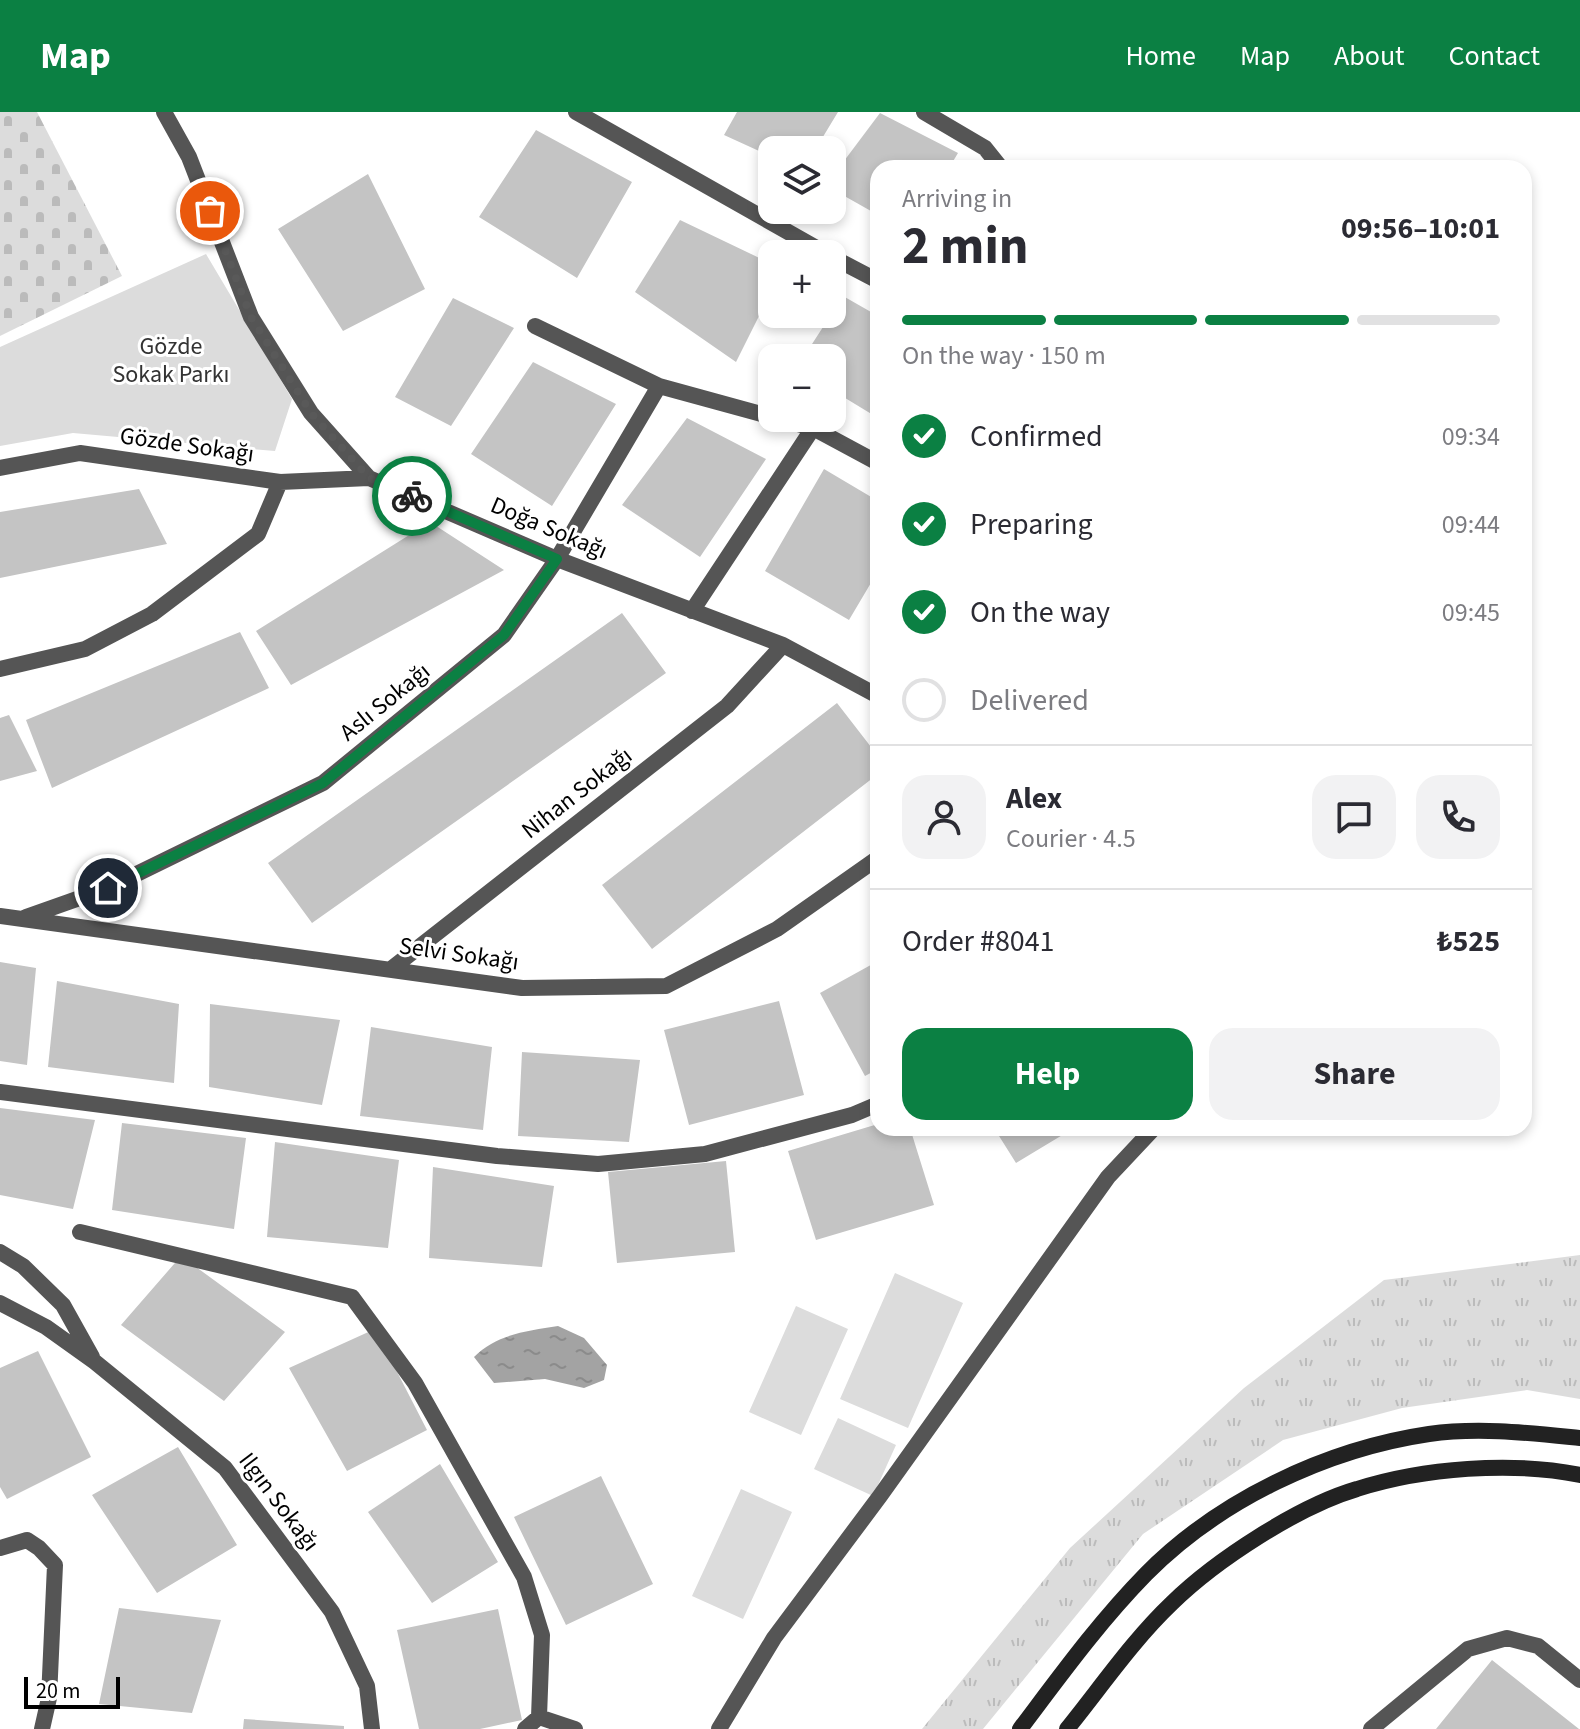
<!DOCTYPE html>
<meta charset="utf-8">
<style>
:root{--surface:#fff;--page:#f2f2f3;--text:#2b2b33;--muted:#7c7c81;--line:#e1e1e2;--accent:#0b8043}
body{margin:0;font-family:"Source Sans 3",sans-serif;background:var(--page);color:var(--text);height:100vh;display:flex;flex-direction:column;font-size:30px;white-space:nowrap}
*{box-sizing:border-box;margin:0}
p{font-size:26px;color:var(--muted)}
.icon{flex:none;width:44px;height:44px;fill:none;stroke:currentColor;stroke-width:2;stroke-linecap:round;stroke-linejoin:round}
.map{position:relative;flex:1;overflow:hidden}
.details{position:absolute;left:870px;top:48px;width:662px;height:976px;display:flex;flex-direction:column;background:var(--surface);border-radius:24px;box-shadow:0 4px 12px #0003}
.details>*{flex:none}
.controls{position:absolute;left:758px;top:24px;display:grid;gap:16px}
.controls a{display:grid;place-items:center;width:88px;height:88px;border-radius:16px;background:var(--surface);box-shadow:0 4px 12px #0003;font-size:40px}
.scale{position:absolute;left:24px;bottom:20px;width:96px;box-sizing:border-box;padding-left:8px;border:4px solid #000;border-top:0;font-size:22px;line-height:28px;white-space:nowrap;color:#000;-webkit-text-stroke:6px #fff;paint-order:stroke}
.pin{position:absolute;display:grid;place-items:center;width:68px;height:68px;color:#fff;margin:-34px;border:4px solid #fff;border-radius:50%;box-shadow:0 2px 8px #0007}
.courier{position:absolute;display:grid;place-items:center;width:80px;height:80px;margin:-40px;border:6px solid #0b8043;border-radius:50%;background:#fff;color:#222;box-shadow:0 2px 10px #0007}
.head em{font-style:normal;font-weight:700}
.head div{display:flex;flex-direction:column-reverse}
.head{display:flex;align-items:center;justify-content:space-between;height:136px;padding:0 32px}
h1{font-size:52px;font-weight:700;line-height:60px}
.bar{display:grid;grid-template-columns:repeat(4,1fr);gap:12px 8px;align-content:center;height:96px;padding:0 32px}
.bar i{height:10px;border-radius:6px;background:var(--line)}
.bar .on{background:var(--accent)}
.bar p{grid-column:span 4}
.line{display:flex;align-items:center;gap:20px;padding:0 32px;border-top:2px solid var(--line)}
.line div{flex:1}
.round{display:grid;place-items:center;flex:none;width:84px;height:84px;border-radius:24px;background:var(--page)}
ol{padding:0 32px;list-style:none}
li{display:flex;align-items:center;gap:24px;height:88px}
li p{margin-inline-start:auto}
li .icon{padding:8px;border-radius:50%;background:var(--accent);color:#fff;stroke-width:4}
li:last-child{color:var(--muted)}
li i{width:44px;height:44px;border:4px solid var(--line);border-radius:50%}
.primary-button{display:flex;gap:16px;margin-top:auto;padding:16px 32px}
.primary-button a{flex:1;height:92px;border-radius:24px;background:var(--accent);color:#fff;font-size:32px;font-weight:700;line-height:92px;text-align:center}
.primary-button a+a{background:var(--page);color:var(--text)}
header{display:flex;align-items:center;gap:48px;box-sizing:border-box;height:112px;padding:0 40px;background:var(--accent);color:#fff}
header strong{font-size:38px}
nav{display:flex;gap:44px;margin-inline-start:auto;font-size:28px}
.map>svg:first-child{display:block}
.grass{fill:url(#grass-tufts)}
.cemetery{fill:url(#cemetery-stones)}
.green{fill:#dcdcdc}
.water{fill:url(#water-ripples)}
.building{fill:#c4c4c4}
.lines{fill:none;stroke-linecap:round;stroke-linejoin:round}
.street{stroke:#555;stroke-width:16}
.secondary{stroke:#222;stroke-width:16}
.done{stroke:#595959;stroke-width:8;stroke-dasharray:0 14.4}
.route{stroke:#0b8043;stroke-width:10}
.labels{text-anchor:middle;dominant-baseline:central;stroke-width:6;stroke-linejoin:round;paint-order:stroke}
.park-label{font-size:24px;fill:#333;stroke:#fff}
.street-label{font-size:24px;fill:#000;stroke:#fff}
</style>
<header>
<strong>Map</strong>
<nav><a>Home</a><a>Map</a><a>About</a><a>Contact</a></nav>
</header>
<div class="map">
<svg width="1580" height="1617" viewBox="0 0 1580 1617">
<defs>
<pattern id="grass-tufts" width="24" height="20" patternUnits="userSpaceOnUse" patternTransform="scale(2)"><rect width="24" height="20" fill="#dcdcdc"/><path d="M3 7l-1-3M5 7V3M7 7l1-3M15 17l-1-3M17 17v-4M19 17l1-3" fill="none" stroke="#bbb"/></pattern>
<pattern id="cemetery-stones" width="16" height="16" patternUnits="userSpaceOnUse" patternTransform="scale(2)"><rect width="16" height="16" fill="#dcdcdc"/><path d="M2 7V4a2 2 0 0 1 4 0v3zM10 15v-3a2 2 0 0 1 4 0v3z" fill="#bbb"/></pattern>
<pattern id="water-ripples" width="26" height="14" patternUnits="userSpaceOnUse" patternTransform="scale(2)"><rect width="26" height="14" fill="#a3a3a3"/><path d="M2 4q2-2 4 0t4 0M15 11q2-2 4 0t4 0" fill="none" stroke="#8b8b8b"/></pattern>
</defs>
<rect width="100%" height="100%" fill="#fff"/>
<path class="grass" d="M1580,1143v144l-53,-9 -125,18 -119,32 -140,94 -160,195h-61l148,-181 174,-160 140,-108z"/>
<path class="cemetery" d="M0,0h37l85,164 -122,60z"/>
<path class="green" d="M206,142l86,145 -17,52 -202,-18 -73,13v-99z
M895,1161l68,30 -55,125 -68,-29z
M796,1194l52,23 -47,106 -52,-23z
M838,1306l58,27 -23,51 -59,-27z
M741,1377l51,23 -49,107 -51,-23z"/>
<path class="water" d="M558,1214l26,12 23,27 -3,15 -20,8 -39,-9 -51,4 -20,-26c23,-23 53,-26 84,-31z"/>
<path class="building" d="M737,0h101l-23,38h-43v7l-48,-22z
M880,1l78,40 -9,15h-71v47l-46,-26v-12z
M536,18l96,52 -55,96 -98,-61z
M368,62l57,115 -82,42 -65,-102z
M680,108l92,44v26l-36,72 -101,-70z
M843,184l35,20v102l-46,-28v-32h-29z
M453,186l61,30 -63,98 -56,-29z
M533,250l83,42 -64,102 -81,-52z
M687,306l79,41 -66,98 -78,-52z
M824,357l54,32v70l-29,49 -84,-49z
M139,377l28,55 -167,34v-66z
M430,410l74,48 -213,115 -35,-54z
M622,501l44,60 -354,250 -44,-60z
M240,520l29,56 -217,100 -26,-68z
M837,591l41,53v18l-226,175 -50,-64z
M9,603l28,56 -37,10v-63z
M878,849v108l-13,7 -45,-83z
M0,850l36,6 -9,97 -27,-4z
M57,869l122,23 -5,79 -126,-16z
M779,889l25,94 -115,30 -25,-95z
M210,892l130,16 -18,85 -113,-18z
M371,915l121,20 -9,83 -123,-14z
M522,940l118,8 -11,82 -111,-6z
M0,996l95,12 -22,89 -73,-14z
M122,1011l124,15 -12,91 -122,-19z
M878,1012v4h32l24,77 -118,35 -28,-89z
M994,1016h80l-58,35z
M275,1030l124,18 -11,88 -121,-11z
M726,1049l9,91 -118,11 -9,-91z
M433,1055l121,19 -12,81 -113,-9z
M181,1144l104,76 -61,69 -103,-76z
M375,1217l52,101 -80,41 -58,-103z
M38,1239l53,106 -84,42 -7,-12v-119z
M178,1335l59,98 -80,48 -65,-98z
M440,1352l58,98 -66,41 -64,-91z
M601,1364l52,108 -87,41 -52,-108z
M119,1496l102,12 -29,93 -93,-9z
M498,1497l24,111 -42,9h-61l-22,-99z
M1492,1548l87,69h-143z
M244,1607l100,7v3h-101z"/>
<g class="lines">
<path class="street" d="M164,0l25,45 62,160 60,96 58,65 188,81 226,86 95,51
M576,0l251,142
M924,0l61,36 16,20
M832,145l46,24
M535,214l124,60 113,31
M775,306l38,10 65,35
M0,356l80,-15 200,29 89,-4
M692,499l121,-183
M0,557l85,-20 67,-35 106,-80 22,-52
M0,804l522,72 144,-2 111,-57 101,-71
M26,805l82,-29 215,-105 181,-148 53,-76 102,-173
M391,857l336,-263 56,-61
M0,980l497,64 101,8 107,-10 147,-39 26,-11
M80,1120l272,65 63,86 109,194 18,58 -3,82 36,12
M0,1140l23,14 40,39 29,52
M0,1191l46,24 49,35 130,106 107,144 35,74 5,43
M0,1436l27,-8 12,8 16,17 -6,133 -7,31
M525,1617l14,-12
M719,1617l55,-91 106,-142 228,-319 46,-49
M1371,1617l97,-80 39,-11 31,8 42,34"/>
<path class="secondary" d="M1020,1617c40,-53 79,-107 126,-155 73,-74 181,-125 283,-140 50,-7 101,-1 151,4
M1067,1617c34,-42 66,-89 105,-126 44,-43 127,-97 185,-114 66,-21 155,-28 223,-14"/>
</g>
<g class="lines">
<path class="done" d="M210,99l41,106 60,96 58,65 43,18"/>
<path class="route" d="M108,776l215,-105 181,-148 53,-76 -145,-63"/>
</g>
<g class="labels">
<g class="park-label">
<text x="171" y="234">Gözde<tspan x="171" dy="28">Sokak Parkı</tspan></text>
</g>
<g class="street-label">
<text transform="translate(187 333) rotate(8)">Gözde Sokağı</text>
<text transform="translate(549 416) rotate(23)">Doğa Sokağı</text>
<text transform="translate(385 590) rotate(-39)">Aslı Sokağı</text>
<text transform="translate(577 681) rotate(-38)">Nihan Sokağı</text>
<text transform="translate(459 842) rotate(8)">Selvi Sokağı</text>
<text transform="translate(279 1390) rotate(53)">Ilgın Sokağı</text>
</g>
</g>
</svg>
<div class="controls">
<a><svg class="icon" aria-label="layers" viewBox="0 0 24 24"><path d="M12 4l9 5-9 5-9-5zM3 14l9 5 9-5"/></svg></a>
<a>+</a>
<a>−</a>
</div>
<div class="scale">20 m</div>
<div class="pin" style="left:210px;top:99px;background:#ea580c"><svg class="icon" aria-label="bag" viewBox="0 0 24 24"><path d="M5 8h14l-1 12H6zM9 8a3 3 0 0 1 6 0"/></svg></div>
<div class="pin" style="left:108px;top:776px;background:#1f2937"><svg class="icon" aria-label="home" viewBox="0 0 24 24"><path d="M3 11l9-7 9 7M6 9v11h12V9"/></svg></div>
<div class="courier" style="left:412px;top:384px"><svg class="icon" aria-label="bike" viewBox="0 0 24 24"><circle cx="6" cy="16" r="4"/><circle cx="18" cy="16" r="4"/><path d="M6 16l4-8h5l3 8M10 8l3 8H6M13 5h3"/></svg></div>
<section class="details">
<div class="head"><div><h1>2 min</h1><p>Arriving in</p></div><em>09:56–10:01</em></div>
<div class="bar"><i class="on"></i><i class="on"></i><i class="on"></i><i></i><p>On the way · 150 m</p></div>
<ol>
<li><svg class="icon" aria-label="check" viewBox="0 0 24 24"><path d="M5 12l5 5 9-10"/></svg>Confirmed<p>09:34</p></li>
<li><svg class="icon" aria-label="check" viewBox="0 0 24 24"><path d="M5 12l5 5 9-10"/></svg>Preparing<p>09:44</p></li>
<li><svg class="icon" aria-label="check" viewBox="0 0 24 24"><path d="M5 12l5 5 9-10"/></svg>On the way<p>09:45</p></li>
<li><i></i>Delivered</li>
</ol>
<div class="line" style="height:144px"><a class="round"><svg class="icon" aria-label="person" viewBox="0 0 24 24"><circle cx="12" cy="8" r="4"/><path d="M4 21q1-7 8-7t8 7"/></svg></a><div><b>Alex</b><p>Courier · 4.5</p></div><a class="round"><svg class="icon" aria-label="chat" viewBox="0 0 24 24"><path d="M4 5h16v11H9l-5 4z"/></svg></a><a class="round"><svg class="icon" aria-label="phone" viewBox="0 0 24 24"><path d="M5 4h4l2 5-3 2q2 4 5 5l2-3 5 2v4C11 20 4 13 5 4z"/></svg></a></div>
<div class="line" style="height:104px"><div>Order #8041</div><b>₺525</b></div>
<div class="primary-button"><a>Help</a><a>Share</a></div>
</section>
</div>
